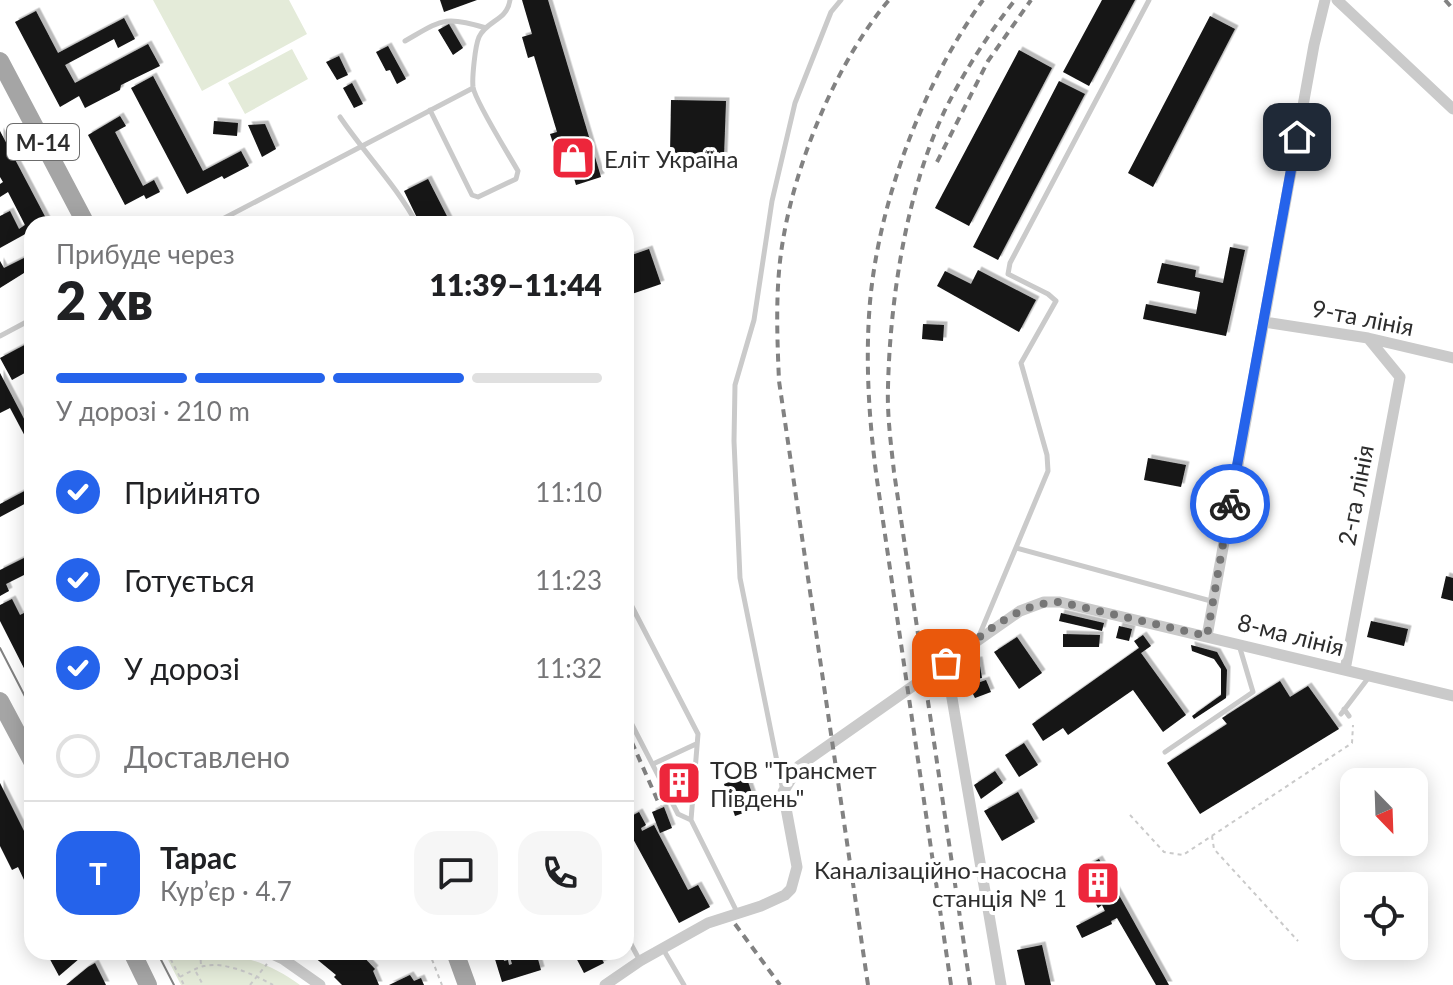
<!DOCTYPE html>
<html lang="uk">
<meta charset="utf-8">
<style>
:root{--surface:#fff;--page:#f6f6f6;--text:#202124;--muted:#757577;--line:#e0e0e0;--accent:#2563eb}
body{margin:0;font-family:Lato,sans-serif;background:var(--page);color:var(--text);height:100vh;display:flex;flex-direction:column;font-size:30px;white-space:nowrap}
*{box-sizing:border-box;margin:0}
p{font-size:26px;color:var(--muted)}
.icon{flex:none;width:44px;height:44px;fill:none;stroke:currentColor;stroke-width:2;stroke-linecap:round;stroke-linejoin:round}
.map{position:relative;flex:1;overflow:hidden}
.drawer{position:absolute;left:24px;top:216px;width:610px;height:744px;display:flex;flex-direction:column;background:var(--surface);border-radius:24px;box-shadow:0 4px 20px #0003}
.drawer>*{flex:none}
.needle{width:52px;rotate:157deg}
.fabs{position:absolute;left:1340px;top:768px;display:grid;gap:16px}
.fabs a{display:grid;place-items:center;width:88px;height:88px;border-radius:16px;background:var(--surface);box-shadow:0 4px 20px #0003;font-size:40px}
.pin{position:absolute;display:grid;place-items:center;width:68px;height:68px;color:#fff;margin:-34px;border-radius:16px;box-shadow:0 4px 12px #0006}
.courier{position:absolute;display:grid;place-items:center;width:80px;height:80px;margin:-40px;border:6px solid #2563eb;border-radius:50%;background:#fff;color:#222;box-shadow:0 2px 10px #0007}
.summary em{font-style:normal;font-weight:800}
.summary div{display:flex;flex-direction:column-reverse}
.summary{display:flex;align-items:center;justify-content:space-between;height:136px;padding:0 32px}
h1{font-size:52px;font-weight:800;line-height:60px}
.bar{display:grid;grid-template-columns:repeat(4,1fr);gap:12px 8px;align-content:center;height:96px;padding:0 32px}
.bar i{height:10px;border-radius:6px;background:var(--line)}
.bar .on{background:var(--accent)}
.bar p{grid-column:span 4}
.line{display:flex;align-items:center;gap:20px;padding:0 32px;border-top:2px solid var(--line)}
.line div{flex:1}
.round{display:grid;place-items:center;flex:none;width:84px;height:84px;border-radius:24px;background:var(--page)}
ol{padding:0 32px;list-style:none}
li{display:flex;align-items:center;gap:24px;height:88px}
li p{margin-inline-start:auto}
li .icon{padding:8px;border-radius:50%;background:var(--accent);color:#fff;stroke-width:4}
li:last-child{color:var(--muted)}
li i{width:44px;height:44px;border:4px solid var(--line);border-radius:50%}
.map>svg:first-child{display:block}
.green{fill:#e4ebd9}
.building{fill:#141414;filter:url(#shadow)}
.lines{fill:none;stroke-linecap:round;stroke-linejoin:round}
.path{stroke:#cacaca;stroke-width:2;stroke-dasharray:4 4;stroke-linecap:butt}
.lane{stroke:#cacaca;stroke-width:5}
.street{stroke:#cacaca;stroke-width:11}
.primary{stroke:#a5a5a5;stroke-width:18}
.tram{stroke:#828282;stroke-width:2}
.rail{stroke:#828282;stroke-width:4;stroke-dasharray:8 6;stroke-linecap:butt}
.done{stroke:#767676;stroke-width:8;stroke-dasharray:0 14.4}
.route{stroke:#2563eb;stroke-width:10}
.labels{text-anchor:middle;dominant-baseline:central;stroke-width:8;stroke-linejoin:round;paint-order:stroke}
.shield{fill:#fff;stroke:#6c6c6c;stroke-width:2}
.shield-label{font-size:22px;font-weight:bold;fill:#2d2d2d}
.poi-label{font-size:24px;fill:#2d2d2d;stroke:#fff;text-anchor:start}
.street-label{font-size:24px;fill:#2d2d2d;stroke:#fff}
</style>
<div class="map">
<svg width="1453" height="985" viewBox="0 0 1453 985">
<defs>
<filter id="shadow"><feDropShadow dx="3.5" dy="-3.5" stdDeviation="0" flood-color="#0004"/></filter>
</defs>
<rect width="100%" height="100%" fill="#fff"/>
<path class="green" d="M153,0h136l18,34 -105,57z
M292,49l16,30 -63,35 -17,-31z
M164,952c51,-3 94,2 136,33h-119z"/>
<path class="building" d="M440,0h37l-33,12z
M522,0h26l53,177 -25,8 -10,-33 -9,3 -7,-21 7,-2 -23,-76 -6,2 -6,-21 10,-3z
M1102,0h33l-46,86 -26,-14z
M36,11l22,42 66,-35 11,21 -17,9 -4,-9 -49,26 10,18 73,-39 12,22 -39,19 -1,5 -35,18 -6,-12 -19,11 -45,-85z
M1210,16l25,13 -82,158 -25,-14z
M449,24l14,24 -10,7 -15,-25z
M388,46l18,33 -9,5 -7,-14 -4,1 -10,-19z
M1019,50l33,18 -83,158 -34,-18z
M339,56l9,19 -11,5 -11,-18z
M153,76l50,95 38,-20 8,15 -25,13 -2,-3 -35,18 -56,-106z
M1059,81l26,13 -87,166 -25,-13z
M352,83l11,21 -9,4 -11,-20z
M671,100l55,1 -2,55 -54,-1z
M120,116l6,10 -11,6 28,54 11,-6 6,12 -14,7 -2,-4 -19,10 -37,-70z
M214,121l24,2 -1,13 -24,-2z
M265,124l11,25 -14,8 -14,-32z
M0,131l49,93h-17v13l-3,-5 -29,16v-32l10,-5 9,18 6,-4 -17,-33 -8,5v-13l3,-2 -3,-5z
M428,179l23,45h-31l-16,-33z
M1230,247l15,3 -19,86 -83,-17 3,-15 50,10 4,-22 -43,-9 5,-20 34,7 -1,7 28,6z
M649,249l12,35 -35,12v-39z
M32,254v20l-6,3 -2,-4 -24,15v-27l4,7z
M978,270l58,30 -17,32 -82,-46 8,-15 26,13z
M923,324l21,1 -1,16 -21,-2z
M32,341v28l-20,11 -12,-22z
M0,373l32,61v3l-5,3 -17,-32 -10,5z
M1148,458l38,7 -5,22 -37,-7z
M32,487v13l-32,17v-13z
M32,554v17l-26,13 3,7 -9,5v-26z
M1446,576l7,2v23l-12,-3z
M12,599l8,16 12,-6v9l-8,4 8,16v46l-32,-63v-16z
M1061,613l43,10 -2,8 -43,-10z
M1371,621l37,8 -4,17 -37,-9z
M1119,626l13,3 -3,12 -13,-3z
M1063,634l37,1 -1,12h-36z
M1143,635l8,11 -10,7 45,62 -23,17 -30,-42 -65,45 -5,-7 -20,13 -11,-17 107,-76 -5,-7z
M1017,637l25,36 -23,16 -25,-37z
M1191,645l26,7 10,18 -1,28 -32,21 -2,-3 29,-21v-26l-7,-10 -22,-8z
M979,660l3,18 -26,5 -3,-19z
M986,680l5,12 -16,6 -6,-12z
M1280,681l10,16 18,-11 31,43 -139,85 -33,-51 60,-39 -5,-6z
M1024,743l14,22 -19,12 -14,-22z
M680,767l10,28 -12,4 -10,-28z
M995,771l8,12 -22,16 -7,-14z
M746,776l11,32 -22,8 -11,-32z
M0,783l32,64v50l-14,-30 -6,3 -12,-24z
M1018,792l17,30 -33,19 -18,-30z
M664,807l8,21 -12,5 -8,-21z
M639,812l7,13 -5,3 1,3 12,-6 34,65 10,-5 12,22 -31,16 -53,-97v-7z
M1099,859l70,126h-13l-39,-67 -6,3 1,3 -30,14 -6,-12 29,-15 -3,-6 -4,3 -21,-37z
M1042,945l9,40h-26l-8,-35z
M46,952h41l-28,24z
M308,952h51l16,17 -2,2 6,14h-37l-8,-8 2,-2z
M527,952h9l5,18 -39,12 -8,-26 8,-3 2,8 4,-1 1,5 3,-1 -2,-7z
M573,952h25l6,11 -20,10z
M95,963l11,22h-40l22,-18z
M410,975l4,6 7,-3 3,7h-35z"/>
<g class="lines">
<path class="path" d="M1130,815l34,37 19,3 169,-112 1,-18
M1212,836l2,13 84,92
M167,952l17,33
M200,952l1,13
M429,952l13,33
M196,972l7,13
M180,977c7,-4 16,-9 24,-11 21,-5 51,9 69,19
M250,985l17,-21"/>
<path class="lane" d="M405,41c37,-21 39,-26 81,-13
M430,110l42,85 6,2 38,-18 2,-8c-9,-16 -43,-70 -45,-84 -1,-9 2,-41 6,-50 8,-17 28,-16 31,-37
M340,117c25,37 56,68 77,107
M213,224l260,-136
M0,336l32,-17
M1016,548l195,53
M626,595l72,139 -7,86 46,92
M979,636l69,-165 -1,-16 -26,-92 35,-62 -8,-7 -40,-20 2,-11 139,-263
M1344,709l5,7
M626,713l52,101 13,6
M1341,714l28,-37
M1165,752l88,-60 -14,-47
M626,760l3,-2
M653,764l43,-20
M783,791l-43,-213 -6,-137 1,-56 19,-65 18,-119 23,-98 36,-91 10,-12
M626,935l13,24
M663,949l21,36"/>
<path class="street" d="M1337,0l116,109
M1264,322l104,16 85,20
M1207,636l107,-591 11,-45
M946,663l55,322
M1345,670l55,-293 -32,-39
M268,952l15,7 37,26
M605,985l35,-24 68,-38 53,-17 24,-11 6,-6 6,-22 -14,-75 16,-26 221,-155 24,-9h16l393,94"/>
<path class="primary" d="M0,61l86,163
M0,701l32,60
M132,952l16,33
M455,952l12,33"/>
<path class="tram" d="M0,648l32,62
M157,952l17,33"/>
<path class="rail" d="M1445,0l8,9
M937,162l51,-101 43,-61
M626,729l34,77
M735,924l45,61
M868,985l-89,-604c-2,-47 -4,-95 4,-141 13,-79 54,-179 106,-240
M951,985l-74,-505c-8,-59 -12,-119 -7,-178 9,-101 53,-219 113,-302
M970,985l-76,-513c-3,-28 -7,-57 -6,-85 2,-89 19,-199 58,-279 19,-38 43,-75 69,-108"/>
</g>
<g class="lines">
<path class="done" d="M946,663c34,-25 70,-61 114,-61l147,34 23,-132"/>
<path class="route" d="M1230,504l67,-367"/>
</g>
<defs>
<g id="shop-square" transform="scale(2.3)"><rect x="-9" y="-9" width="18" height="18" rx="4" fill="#ed263b" stroke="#fff"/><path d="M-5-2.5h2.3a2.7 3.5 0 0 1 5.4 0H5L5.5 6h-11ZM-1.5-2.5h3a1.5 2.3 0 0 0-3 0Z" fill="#fff"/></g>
<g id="building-square" transform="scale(2.3)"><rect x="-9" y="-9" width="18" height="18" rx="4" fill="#ed263b" stroke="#fff"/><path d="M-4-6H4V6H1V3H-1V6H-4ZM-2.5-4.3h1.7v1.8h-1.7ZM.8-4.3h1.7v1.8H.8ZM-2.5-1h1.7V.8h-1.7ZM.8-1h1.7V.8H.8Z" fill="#fff"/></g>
</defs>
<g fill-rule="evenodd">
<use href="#shop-square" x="573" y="158"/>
<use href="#building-square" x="679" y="783"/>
<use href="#building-square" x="1098" y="883"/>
</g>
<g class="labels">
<rect class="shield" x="7" y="124" width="72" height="36" rx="6"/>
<g class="shield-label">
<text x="43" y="142">М-14</text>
</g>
<g class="poi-label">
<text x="604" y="158">Еліт Україна</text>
<text x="710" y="769">ТОВ "Трансмет<tspan x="710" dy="28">Південь"</tspan></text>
<text x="1067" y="869" text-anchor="end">Каналізаційно-насосна<tspan x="1067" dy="28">станція № 1</tspan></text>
</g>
<g class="street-label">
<text transform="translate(1363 317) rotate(11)">9-та лінія</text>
<text transform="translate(1355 495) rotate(-79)">2-га лінія</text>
<text transform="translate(1291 634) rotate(14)">8-ма лінія</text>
</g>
</g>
</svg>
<div class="fabs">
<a><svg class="needle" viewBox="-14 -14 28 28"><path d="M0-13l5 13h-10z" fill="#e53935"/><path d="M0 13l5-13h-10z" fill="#757577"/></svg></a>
<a><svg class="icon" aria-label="locate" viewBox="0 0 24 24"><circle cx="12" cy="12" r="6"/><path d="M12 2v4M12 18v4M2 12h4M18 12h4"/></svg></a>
</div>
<div class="pin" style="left:946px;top:663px;background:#ea580c"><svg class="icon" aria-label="bag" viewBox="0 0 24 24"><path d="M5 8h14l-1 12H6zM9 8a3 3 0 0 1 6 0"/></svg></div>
<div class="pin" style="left:1297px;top:137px;background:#1f2937"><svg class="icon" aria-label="home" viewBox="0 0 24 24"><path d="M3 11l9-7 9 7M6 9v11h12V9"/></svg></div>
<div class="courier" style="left:1230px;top:504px"><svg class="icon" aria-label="bike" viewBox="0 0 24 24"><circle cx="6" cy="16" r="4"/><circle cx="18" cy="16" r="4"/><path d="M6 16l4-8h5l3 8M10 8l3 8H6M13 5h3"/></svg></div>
<section class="drawer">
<div class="summary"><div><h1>2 хв</h1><p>Прибуде через</p></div><em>11:39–11:44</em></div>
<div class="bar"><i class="on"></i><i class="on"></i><i class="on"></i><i></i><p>У дорозі · 210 m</p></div>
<ol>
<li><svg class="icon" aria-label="check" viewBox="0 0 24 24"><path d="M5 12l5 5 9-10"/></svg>Прийнято<p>11:10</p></li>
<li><svg class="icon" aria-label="check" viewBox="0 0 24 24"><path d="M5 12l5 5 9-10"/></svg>Готується<p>11:23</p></li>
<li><svg class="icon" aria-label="check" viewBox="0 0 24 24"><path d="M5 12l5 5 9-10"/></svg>У дорозі<p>11:32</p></li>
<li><i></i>Доставлено</li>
</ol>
<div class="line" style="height:144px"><b class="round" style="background:var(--accent);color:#fff">Т</b><div><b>Тарас</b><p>Кур’єр · 4.7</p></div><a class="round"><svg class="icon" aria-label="chat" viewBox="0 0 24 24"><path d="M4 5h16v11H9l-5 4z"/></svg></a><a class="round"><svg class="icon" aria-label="phone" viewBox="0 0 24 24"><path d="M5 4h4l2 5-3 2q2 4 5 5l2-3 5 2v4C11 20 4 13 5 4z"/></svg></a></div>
</section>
</div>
